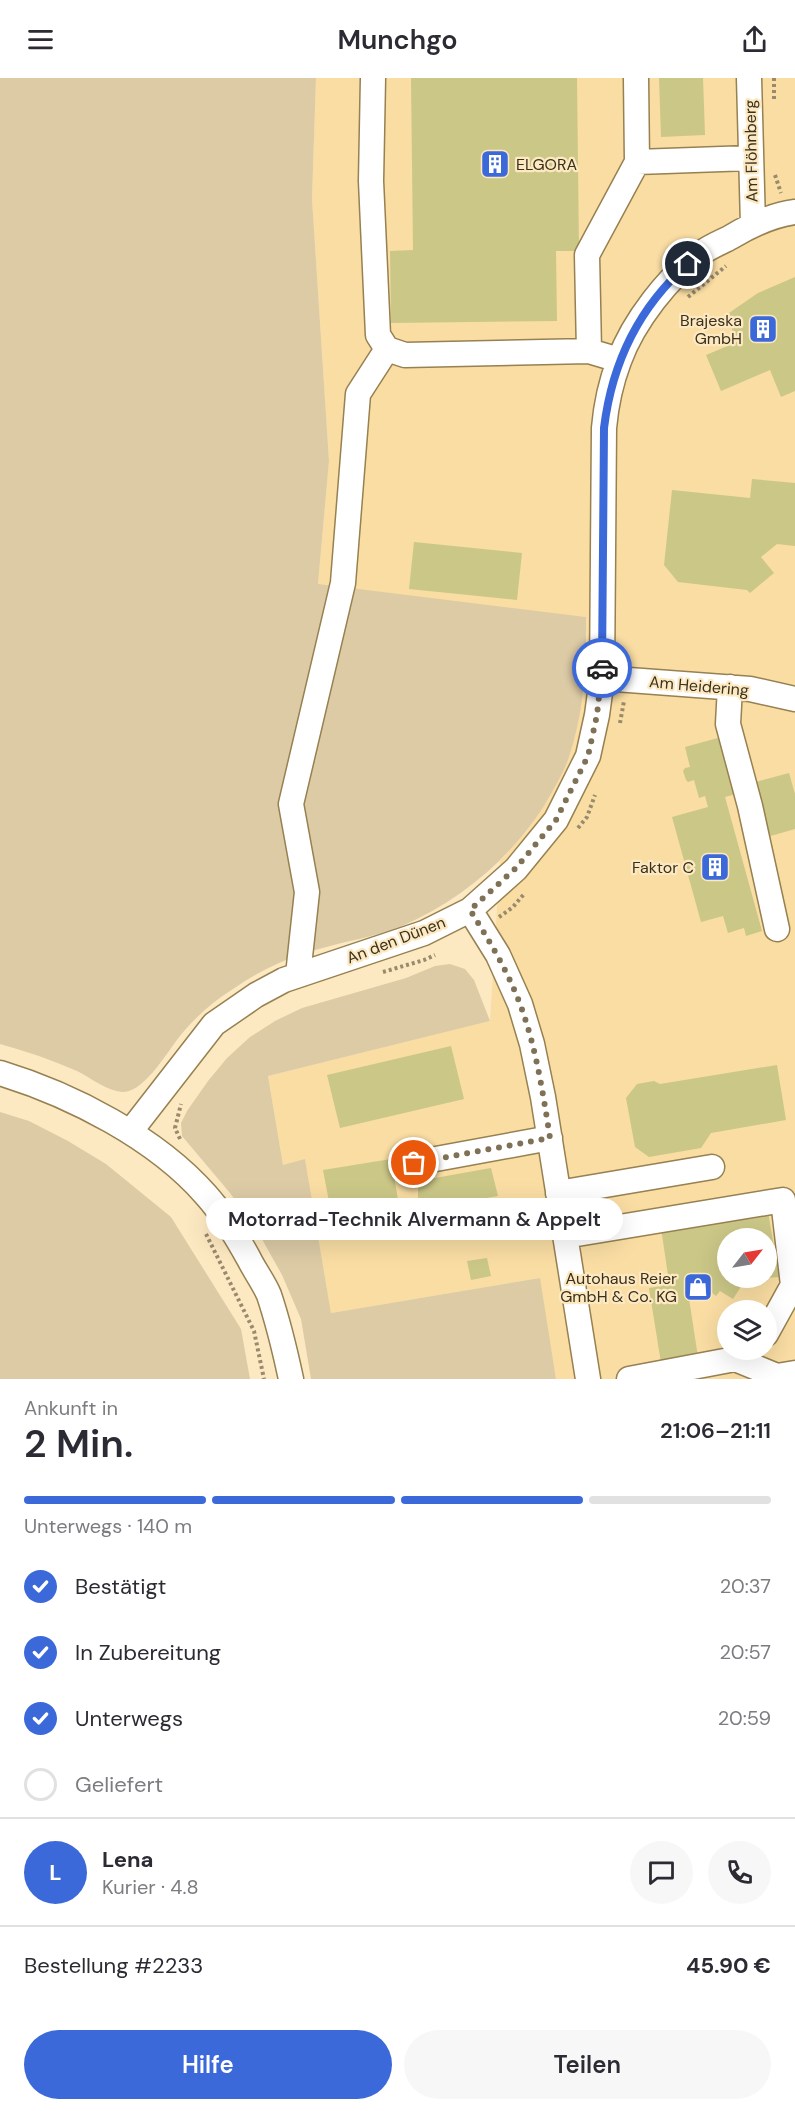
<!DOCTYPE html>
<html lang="de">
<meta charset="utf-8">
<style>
:root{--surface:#fff;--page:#f7f7f7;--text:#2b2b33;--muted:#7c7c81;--line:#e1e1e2;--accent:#3c69da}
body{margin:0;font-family:"DM Sans",sans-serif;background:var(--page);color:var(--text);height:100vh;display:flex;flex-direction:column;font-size:22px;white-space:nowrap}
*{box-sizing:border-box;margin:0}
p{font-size:20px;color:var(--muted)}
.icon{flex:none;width:33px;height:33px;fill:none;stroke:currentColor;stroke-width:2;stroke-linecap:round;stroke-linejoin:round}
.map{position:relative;height:1301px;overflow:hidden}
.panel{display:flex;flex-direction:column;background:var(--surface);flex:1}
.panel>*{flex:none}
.needle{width:39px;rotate:59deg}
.controls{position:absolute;left:717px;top:1150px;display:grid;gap:12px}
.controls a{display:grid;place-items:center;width:60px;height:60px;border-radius:50%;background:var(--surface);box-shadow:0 6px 24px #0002;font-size:30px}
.pin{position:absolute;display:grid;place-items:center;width:51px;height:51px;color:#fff;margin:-26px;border:3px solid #fff;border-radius:50%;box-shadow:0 2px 6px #0007}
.courier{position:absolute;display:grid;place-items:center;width:60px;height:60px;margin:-30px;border:4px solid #3c69da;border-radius:50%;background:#fff;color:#222;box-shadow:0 2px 8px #0007}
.bubble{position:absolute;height:42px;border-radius:21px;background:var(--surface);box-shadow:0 6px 24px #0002;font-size:20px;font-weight:600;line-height:42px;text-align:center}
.headline em{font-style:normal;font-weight:600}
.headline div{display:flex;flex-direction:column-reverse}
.headline{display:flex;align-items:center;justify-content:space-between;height:102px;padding:0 24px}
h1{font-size:39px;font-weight:600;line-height:45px}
.bar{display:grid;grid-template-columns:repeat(4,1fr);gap:9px 6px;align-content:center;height:72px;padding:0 24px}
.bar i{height:8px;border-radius:4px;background:var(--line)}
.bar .selected{background:var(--accent)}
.bar p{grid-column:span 4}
.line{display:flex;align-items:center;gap:15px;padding:0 24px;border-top:2px solid var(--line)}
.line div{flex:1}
.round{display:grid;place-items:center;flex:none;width:63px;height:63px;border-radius:32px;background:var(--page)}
ol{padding:0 24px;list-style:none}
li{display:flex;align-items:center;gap:18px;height:66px}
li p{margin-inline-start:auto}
li .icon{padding:6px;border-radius:50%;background:var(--accent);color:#fff;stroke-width:4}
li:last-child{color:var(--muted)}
li i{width:33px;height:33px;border:3px solid var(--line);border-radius:50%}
.primary-button{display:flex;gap:12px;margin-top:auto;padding:12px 24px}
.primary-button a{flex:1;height:69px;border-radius:36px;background:var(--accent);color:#fff;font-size:24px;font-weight:600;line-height:69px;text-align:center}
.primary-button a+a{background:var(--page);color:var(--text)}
header{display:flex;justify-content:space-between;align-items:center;height:78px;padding:0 24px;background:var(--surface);font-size:27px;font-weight:600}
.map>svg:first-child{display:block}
.built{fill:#f9dda3;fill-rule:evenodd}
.green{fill:#ddcba6}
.building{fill:#cbc787}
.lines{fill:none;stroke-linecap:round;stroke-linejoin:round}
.minor-casing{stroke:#978051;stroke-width:27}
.path{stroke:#998a6d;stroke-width:4;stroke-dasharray:3 3;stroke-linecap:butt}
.minor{stroke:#fff;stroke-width:24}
.done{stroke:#7e7156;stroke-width:6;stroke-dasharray:0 10.8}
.route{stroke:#3c69da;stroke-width:8}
.labels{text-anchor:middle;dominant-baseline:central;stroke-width:4.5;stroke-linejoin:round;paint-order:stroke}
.street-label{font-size:16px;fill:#3a301d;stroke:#fde9c1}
.poi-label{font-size:16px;fill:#3a301d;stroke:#fde9c1;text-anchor:end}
</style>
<header><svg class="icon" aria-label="menu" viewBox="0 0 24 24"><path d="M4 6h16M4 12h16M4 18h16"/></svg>Munchgo<svg class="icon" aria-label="share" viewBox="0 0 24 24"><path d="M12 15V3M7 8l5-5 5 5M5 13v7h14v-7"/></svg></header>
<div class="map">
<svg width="795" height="1301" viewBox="0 0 795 1301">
<rect width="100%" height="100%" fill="#fde9c1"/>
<path class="built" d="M316,0h479v1301h-239l-17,-101 -208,35 -26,-153 -22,5 -15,-89 222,-55 10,-160 27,-30 22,-33 18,-35 18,-78 2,-40 -1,-28 -236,-25 -32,-7 11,-124 -17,-262zM728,1161h38v39h-38zM728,1233h38v39h-38z"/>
<path class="green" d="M0,0h316l-4,121 17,262 -11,123 268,33c1,49 -2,96 -18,143 -3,9 -8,17 -12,25 -33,63 -89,113 -154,141 -27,11 -56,15 -83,23 -31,8 -60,22 -86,40 -18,11 -34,25 -48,41 -15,16 -39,63 -63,62 -15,-1 -31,-14 -45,-21 -25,-11 -51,-20 -77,-27z
M450,886l15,5 9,11 16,41 -222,55 15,89 22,-6 26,154 209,-35 16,101h-245l-10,-60 -19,-44 -24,-43 -28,-39 -48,-57 -1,-13 6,-12 21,-30 19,-23 23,-21 25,-16 27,-13 104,-30 29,-12z
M0,1034l29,9 39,20 38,23 65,53 70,112 9,50h-250z"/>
<path class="building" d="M411,0h166l2,173h-23l1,70 -166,2 -1,-72 23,-1z
M659,0h44l2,57 -44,2z
M795,199v114l-14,6 -11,-27 -49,21 -15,-36 31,-13 -11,-27 32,-22z
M752,401l43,4v63l-18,-2 -16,13 13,16 -24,20 -3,-3 -69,-8 -14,-17 8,-75 78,8z
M414,464l108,11 -5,47 -108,-11z
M725,658l11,58 -11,3 37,134 -16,5 -2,-8 -16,5 -5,-17 -22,6 -29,-105 36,-10 -3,-11 -6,2 -5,-18 -6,2 -2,-2 -3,-9 2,-3 5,-1 -5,-20z
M789,695l6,21v35l-28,8 -15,-54z
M451,968l13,53 -124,29 -13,-53z
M777,987l9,55 -75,13 -10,15 -52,9 -14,-10 -9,-49 11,-14 17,-3 6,3z
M391,1081l9,52 -51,8 -2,-14 -17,2 -7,-37z
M491,1090l7,28 -80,14v-29z
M768,1133l11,66 -13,1v-39h-38v39l33,1 -17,3 -11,17 -13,-8 -4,5 -9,-7 -19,3 10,65 -37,6 -12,-75 13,-2 3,-11h3l-7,-47z
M487,1180l4,18 -20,4 -4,-19z"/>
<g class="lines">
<g class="minor-casing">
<path id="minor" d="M373,0l-2,103 7,154 9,14 18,6 184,-4 30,9
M749,0l4,147
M637,84l113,-4
M589,273l-2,-96 50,-93 -1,-84
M602,600l148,11 45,10
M730,609l-2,37 22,82 27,123
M470,832l28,45 22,49 12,40 11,53 45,282
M298,897l9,-83 -16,-88 52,-221 15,-189 29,-45
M0,995c72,22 156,65 206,122 17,19 31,42 43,64 6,12 15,24 20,36 9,27 16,56 22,84
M130,1054l84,-108 42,-29 28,-15 140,-47 46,-23 46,-41 40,-49 32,-64 9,-41 5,-37 2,-250c2,-23 7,-46 15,-67 14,-39 50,-86 84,-109 8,-6 19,-10 28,-15 20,-12 41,-22 64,-25
M414,1085l136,-25
M558,1115l154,-26
M565,1158l218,-36 10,85 -27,49
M735,1281l42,17 18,-3
M629,1301l106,-20 13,-9"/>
</g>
<path class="path" d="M774,0v23
M775,97l6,18
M688,219l38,-31
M620,645l4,-22
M578,750l9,-11 8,-22
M499,839l14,-10 11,-13
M383,894l41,-12 11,-5
M180,1061l-5,-11 6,-24
M206,1156l48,97 10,48"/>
<use href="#minor" class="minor"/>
</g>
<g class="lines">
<path class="done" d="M414,1085l136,-25c-7,-45 -14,-91 -30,-134 -13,-34 -31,-64 -50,-94l46,-42 40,-48 32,-64 9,-41 5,-47"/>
<path class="route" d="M602,590l2,-240c8,-65 35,-121 84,-164"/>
</g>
<defs>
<g id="building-square" transform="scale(1.5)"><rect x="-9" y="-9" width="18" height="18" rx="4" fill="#3c69da" stroke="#fde9c1"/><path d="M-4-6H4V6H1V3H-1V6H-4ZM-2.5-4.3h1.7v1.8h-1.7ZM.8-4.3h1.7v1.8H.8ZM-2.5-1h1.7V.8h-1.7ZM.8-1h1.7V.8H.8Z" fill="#fff"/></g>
<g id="shop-square" transform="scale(1.5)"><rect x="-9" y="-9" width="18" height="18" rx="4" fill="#3c69da" stroke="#fde9c1"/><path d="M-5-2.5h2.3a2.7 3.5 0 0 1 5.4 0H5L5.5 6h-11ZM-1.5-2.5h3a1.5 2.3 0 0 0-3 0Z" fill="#fff"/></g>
</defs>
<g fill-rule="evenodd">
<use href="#building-square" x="495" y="86"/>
<use href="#building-square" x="763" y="251"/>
<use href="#building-square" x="715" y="789"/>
<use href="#shop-square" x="698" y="1209"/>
</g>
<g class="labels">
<g class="street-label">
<text transform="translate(751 73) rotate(-91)">Am Flöhnberg</text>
<text transform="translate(699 608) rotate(5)">Am Heidering</text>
<text transform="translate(396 862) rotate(-21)">An den Dünen</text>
</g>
<g class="poi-label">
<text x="516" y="86" text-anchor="start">ELGORA</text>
<text x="742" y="242">Brajeska<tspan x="742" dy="18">GmbH</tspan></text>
<text x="694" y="789">Faktor C</text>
<text x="677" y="1200">Autohaus Reier<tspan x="677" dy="18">GmbH &amp; Co. KG</tspan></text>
</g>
</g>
</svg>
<div class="controls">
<a><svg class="needle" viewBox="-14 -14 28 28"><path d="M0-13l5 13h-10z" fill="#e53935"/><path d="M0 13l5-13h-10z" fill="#7c7c81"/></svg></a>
<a><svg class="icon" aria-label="layers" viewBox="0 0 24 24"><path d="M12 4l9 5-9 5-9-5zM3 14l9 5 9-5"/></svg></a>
</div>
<div class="pin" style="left:414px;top:1085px;background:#ea580c"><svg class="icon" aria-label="bag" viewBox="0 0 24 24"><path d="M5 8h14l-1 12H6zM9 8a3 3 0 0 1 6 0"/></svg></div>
<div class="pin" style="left:688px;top:186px;background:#1f2937"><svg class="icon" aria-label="home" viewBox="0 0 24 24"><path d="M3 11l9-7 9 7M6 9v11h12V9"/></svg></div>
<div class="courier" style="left:602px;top:590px"><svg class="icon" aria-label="car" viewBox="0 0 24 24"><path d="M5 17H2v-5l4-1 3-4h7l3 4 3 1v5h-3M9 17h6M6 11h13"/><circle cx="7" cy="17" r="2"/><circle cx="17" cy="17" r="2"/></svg></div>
<div class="bubble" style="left:206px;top:1120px;width:417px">Motorrad-Technik Alvermann &amp; Appelt</div>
</div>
<section class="panel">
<div class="headline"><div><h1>2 Min.</h1><p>Ankunft in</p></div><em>21:06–21:11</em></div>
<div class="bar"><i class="selected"></i><i class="selected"></i><i class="selected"></i><i></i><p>Unterwegs · 140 m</p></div>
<ol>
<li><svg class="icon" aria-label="check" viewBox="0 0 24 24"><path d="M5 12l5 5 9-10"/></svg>Bestätigt<p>20:37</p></li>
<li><svg class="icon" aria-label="check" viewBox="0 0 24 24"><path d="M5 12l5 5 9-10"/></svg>In Zubereitung<p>20:57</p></li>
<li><svg class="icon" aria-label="check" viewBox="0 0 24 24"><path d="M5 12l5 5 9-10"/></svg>Unterwegs<p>20:59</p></li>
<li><i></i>Geliefert</li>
</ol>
<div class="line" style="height:108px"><b class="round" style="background:var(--accent);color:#fff">L</b><div><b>Lena</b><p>Kurier · 4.8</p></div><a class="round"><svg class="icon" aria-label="chat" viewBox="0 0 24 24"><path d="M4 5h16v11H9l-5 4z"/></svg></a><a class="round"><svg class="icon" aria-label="phone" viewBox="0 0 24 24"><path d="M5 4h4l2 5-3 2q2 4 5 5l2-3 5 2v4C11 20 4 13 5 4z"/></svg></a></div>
<div class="line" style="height:78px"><div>Bestellung #2233</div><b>45.90 €</b></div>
<div class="primary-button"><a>Hilfe</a><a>Teilen</a></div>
</section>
